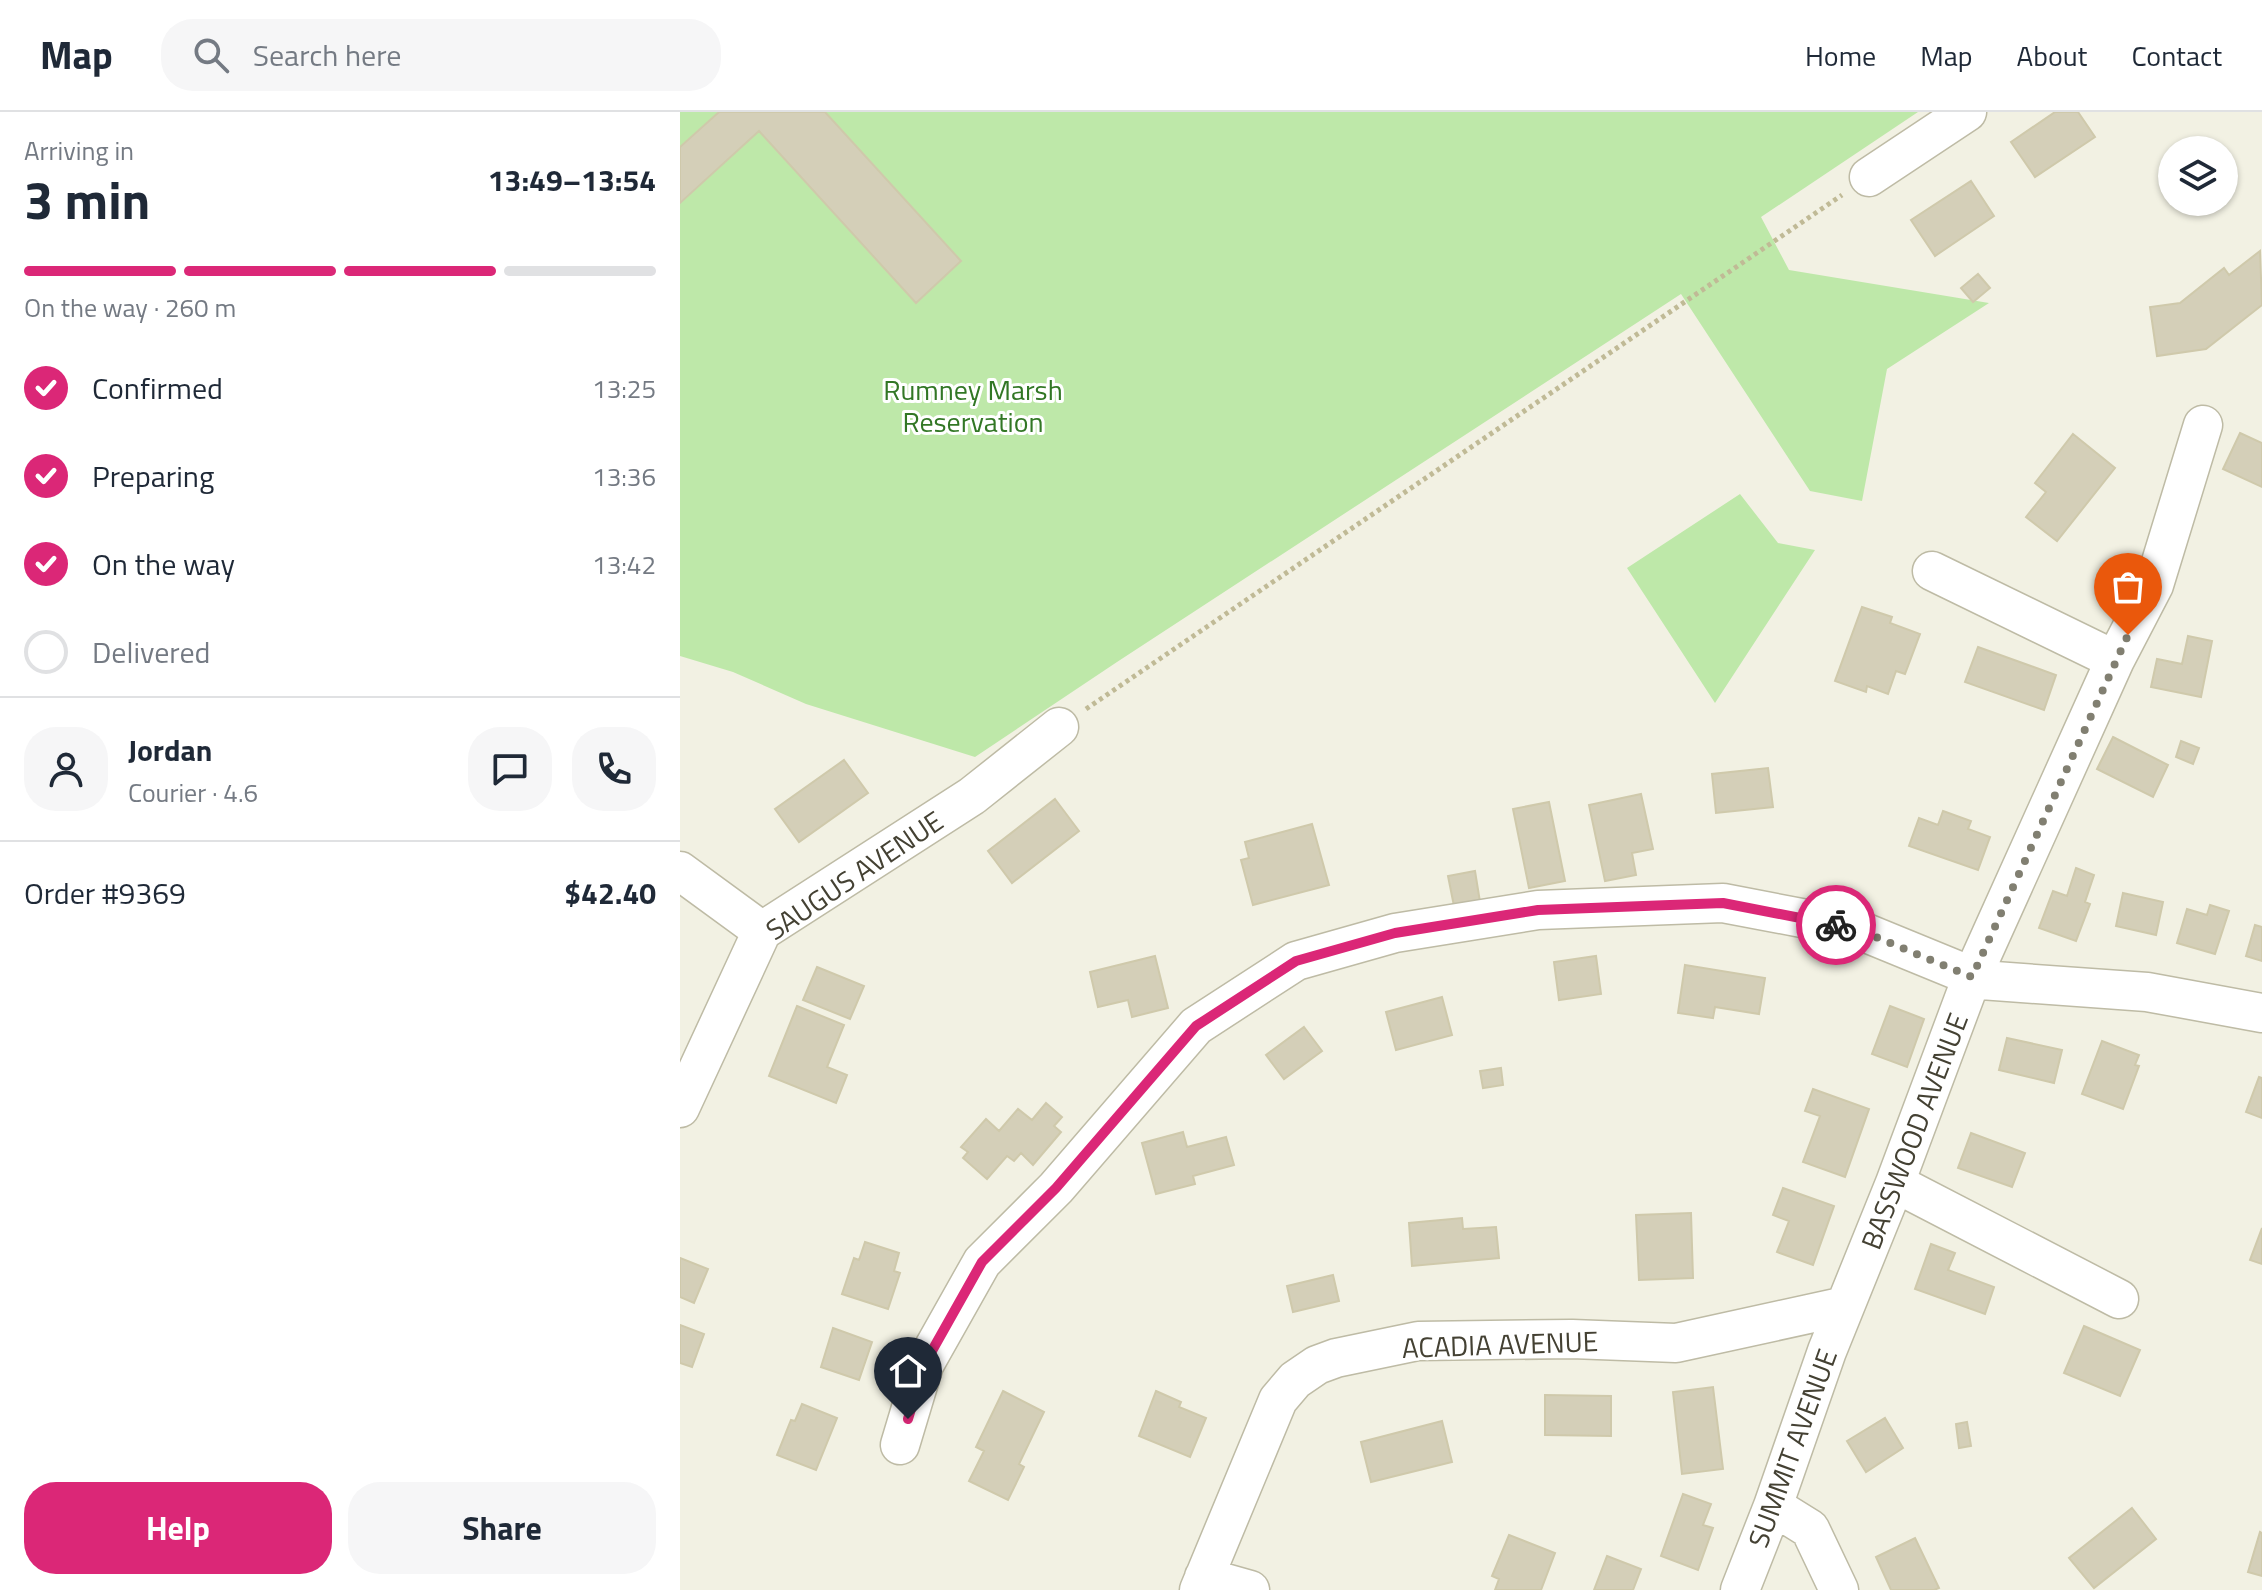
<!DOCTYPE html>
<meta charset="utf-8">
<style>
:root{--surface:#fff;--page:#f6f6f7;--text:#1f2937;--muted:#747a83;--line:#e0e1e3;--accent:#db2777}
body{margin:0;font-family:"Titillium Web",sans-serif;background:var(--page);color:var(--text);height:100vh;display:flex;flex-direction:column;font-size:30px;white-space:nowrap}
*{box-sizing:border-box;margin:0}
p{font-size:26px;color:var(--muted)}
.icon{flex:none;width:44px;height:44px;fill:none;stroke:currentColor;stroke-width:2;stroke-linecap:round;stroke-linejoin:round}
.map{position:relative;flex:1;overflow:hidden}
.panel{display:flex;flex-direction:column;background:var(--surface);width:680px}
.panel>*{flex:none}
.buttons{position:absolute;left:1478px;top:24px;display:grid;gap:16px}
.buttons a{display:grid;place-items:center;width:80px;height:80px;border-radius:50%;background:var(--surface);box-shadow:0 2px 6px #0004;font-size:40px}
.pin{position:absolute;display:grid;place-items:center;width:68px;height:68px;color:#fff;margin:-82px -34px;border-radius:50% 50% 50% 0;rotate:-45deg;box-shadow:0 0 8px #0007}
.pin .icon{rotate:45deg}
.courier{position:absolute;display:grid;place-items:center;width:80px;height:80px;margin:-40px;border:6px solid #db2777;border-radius:50%;background:#fff;color:#222;box-shadow:0 2px 10px #0007}
.overview em{font-style:normal;font-weight:700}
.overview div{display:flex;flex-direction:column-reverse}
.overview{display:flex;align-items:center;justify-content:space-between;height:136px;padding:0 24px}
h1{font-size:52px;font-weight:700;line-height:60px}
.bar{display:grid;grid-template-columns:repeat(4,1fr);gap:12px 8px;align-content:center;height:96px;padding:0 24px}
.bar i{height:10px;border-radius:6px;background:var(--line)}
.bar .on{background:var(--accent)}
.bar p{grid-column:span 4}
.line{display:flex;align-items:center;gap:20px;padding:0 24px;border-top:2px solid var(--line)}
.line div{flex:1}
.round{display:grid;place-items:center;flex:none;width:84px;height:84px;border-radius:32px;background:var(--page)}
ol{padding:0 24px;list-style:none}
li{display:flex;align-items:center;gap:24px;height:88px}
li p{margin-inline-start:auto}
li .icon{padding:8px;border-radius:50%;background:var(--accent);color:#fff;stroke-width:4}
li:last-child{color:var(--muted)}
li i{width:44px;height:44px;border:4px solid var(--line);border-radius:50%}
.cta{display:flex;gap:16px;margin-top:auto;padding:16px 24px}
.cta a{flex:1;height:92px;border-radius:32px;background:var(--accent);color:#fff;font-size:32px;font-weight:700;line-height:92px;text-align:center}
.cta a+a{background:var(--page);color:var(--text)}
header{display:flex;align-items:center;gap:48px;box-sizing:border-box;height:112px;padding:0 40px;background:var(--surface);border-bottom:2px solid var(--line)}
header strong{font-size:38px}
nav{display:flex;gap:44px;margin-inline-start:auto;font-size:28px}
.search{width:560px;height:72px;background:var(--page);display:flex;align-items:center;gap:20px;box-sizing:border-box;padding:0 28px;border-radius:32px;color:var(--muted);font-size:30px}
main{display:flex;flex:1;min-height:0}
.map>svg:first-child{display:block}
.green{fill:#bee8a9}
.building{fill:#d4cfb8;stroke:#cfc9ab;stroke-width:2}
.lines{fill:none;stroke-linecap:round;stroke-linejoin:round}
.minor-casing{stroke:#bebba5;stroke-width:41}
.path{stroke:#c0ba96;stroke-width:5;stroke-dasharray:4 4;stroke-linecap:butt}
.minor{stroke:#fff;stroke-width:38}
.done{stroke:#817f71;stroke-width:8;stroke-dasharray:0 14.4}
.route{stroke:#db2777;stroke-width:10}
.labels{text-anchor:middle;dominant-baseline:central;stroke-width:6;stroke-linejoin:round;paint-order:stroke}
.park-label{font-size:28px;fill:#327725;stroke:#fff}
.street-label{font-size:28px;fill:#444133;stroke:#fff}
</style>
<header>
<strong>Map</strong>
<div class="search"><svg class="icon" aria-label="search" viewBox="0 0 24 24"><circle cx="10" cy="10" r="6"/><path d="M15 15l6 6"/></svg>Search here</div>
<nav><a>Home</a><a>Map</a><a>About</a><a>Contact</a></nav>
</header>
<main>
<section class="panel">
<div class="overview"><div><h1>3 min</h1><p>Arriving in</p></div><em>13:49–13:54</em></div>
<div class="bar"><i class="on"></i><i class="on"></i><i class="on"></i><i></i><p>On the way · 260 m</p></div>
<ol>
<li><svg class="icon" aria-label="check" viewBox="0 0 24 24"><path d="M5 12l5 5 9-10"/></svg>Confirmed<p>13:25</p></li>
<li><svg class="icon" aria-label="check" viewBox="0 0 24 24"><path d="M5 12l5 5 9-10"/></svg>Preparing<p>13:36</p></li>
<li><svg class="icon" aria-label="check" viewBox="0 0 24 24"><path d="M5 12l5 5 9-10"/></svg>On the way<p>13:42</p></li>
<li><i></i>Delivered</li>
</ol>
<div class="line" style="height:144px"><a class="round"><svg class="icon" aria-label="person" viewBox="0 0 24 24"><circle cx="12" cy="8" r="4"/><path d="M4 21q1-7 8-7t8 7"/></svg></a><div><b>Jordan</b><p>Courier · 4.6</p></div><a class="round"><svg class="icon" aria-label="chat" viewBox="0 0 24 24"><path d="M4 5h16v11H9l-5 4z"/></svg></a><a class="round"><svg class="icon" aria-label="phone" viewBox="0 0 24 24"><path d="M5 4h4l2 5-3 2q2 4 5 5l2-3 5 2v4C11 20 4 13 5 4z"/></svg></a></div>
<div class="line" style="height:104px"><div>Order #9369</div><b>$42.40</b></div>
<div class="cta"><a>Help</a><a>Share</a></div>
</section>
<div class="map">
<svg width="1582" height="1478" viewBox="0 0 1582 1478">
<rect width="100%" height="100%" fill="#f2f1e3"/>
<path class="green" d="M0,0h1238l-157,105 28,53 200,33 -102,66 -25,132 -52,-10 -129,-197 -564,368 -142,95 -169,-53 -73,-32 -53,-16z
M1060,382l38,49 37,7 -100,153 -88,-135z"/>
<path class="building" d="M39,0h106l136,149 -45,42 -157,-172 -79,72v-56z
M1375,0h23l17,25 -60,40 -24,-35z
M1291,69l23,35 -59,40 -24,-36z
M1580,139l2,54 -56,44 -49,7 -7,-49 30,-4 44,-35 5,7z
M1298,162l12,14 -17,14 -12,-14z
M1560,321l22,10v44l-39,-18z
M1393,322l42,34 -58,73 -31,-24 20,-25 -11,-9z
M1182,495l30,10 -2,6 30,11 -15,40 -9,-3 -8,23 -21,-8 -1,6 -31,-11z
M1508,524l24,5 -11,56 -50,-10 6,-28 25,5z
M1298,535l78,28 -12,35 -79,-28z
M1433,625l55,28 -15,32 -56,-28z
M1501,629l18,7 -6,16 -17,-7z
M164,648l24,33 -69,49 -24,-33z
M1088,656l5,39 -57,6 -4,-39z
M961,682l12,55 -21,4 4,22 -31,6 -16,-76z
M375,687l24,32 -67,52 -24,-32z
M869,690l16,79 -36,7 -16,-79z
M1263,699l28,10 -3,8 22,8 -12,33 -69,-24 10,-28 19,7z
M632,712l17,61 -76,20 -12,-45 8,-2 -4,-16z
M1396,756l18,7 -9,27 5,2 -14,37 -37,-13 14,-37 14,5z
M795,759l5,31 -26,4 -6,-30z
M1443,781l40,9 -7,33 -40,-9z
M1530,793l19,6 -14,43 -38,-11 10,-34 20,6z
M1575,813l7,2v34l-16,-5z
M475,844l13,52 -36,9 -4,-17 -30,7 -8,-35z
M916,844l5,38 -42,6 -5,-38z
M1005,853l80,13 -6,36 -44,-7 -2,11 -35,-5z
M137,855l47,19 -14,33 -47,-19z
M762,885l10,38 -56,15 -10,-38z
M117,894l47,19 -17,42 20,8 -11,28 -67,-27z
M1210,894l34,13 -17,48 -35,-13z
M624,915l18,24 -38,28 -18,-24z
M1327,926l55,12 -8,33 -55,-13z
M1422,929l37,14 -4,10 4,1 -16,43 -41,-15z
M821,956l2,17 -20,3 -3,-17z
M1579,965l3,1v40l-16,-6z
M1133,977l56,20 -24,68 -42,-15 17,-46 -15,-5z
M366,991l16,14 -8,9 7,6 -28,33 -12,-12 -7,8 -7,-5 -20,23 -24,-21 5,-6 -7,-5 25,-28 13,12 19,-22 14,11z
M503,1020l4,15 39,-10 8,28 -41,11 2,8 -39,10 -14,-51z
M1291,1021l54,20 -13,34 -54,-19z
M1103,1076l51,18 -21,59 -36,-13 12,-31 -16,-6z
M1011,1101l2,65 -54,2 -3,-65z
M782,1106l1,11 33,-2 3,31 -87,8 -3,-43z
M1582,1116v36l-12,-4z
M185,1130l34,11 -5,18 6,2 -12,36 -46,-15 12,-36 5,2z
M1251,1132l24,9 -7,17 46,17 -9,27 -70,-25z
M0,1146l28,11 -14,34 -14,-6z
M653,1163l6,26 -46,11 -6,-26z
M0,1213l24,9 -12,33 -12,-4z
M1404,1214l56,24 -20,46 -56,-23z
M153,1216l39,14 -13,38 -38,-13z
M1033,1275l10,82 -41,5 -9,-82z
M323,1279l41,21 -25,52 5,3 -16,33 -39,-19 15,-30 -8,-4z
M476,1279l25,11 -2,5 27,11 -16,39 -51,-21z
M865,1283l66,1v40l-66,-1z
M122,1292l35,14 -21,52 -39,-15 14,-35 4,1z
M1205,1306l18,30 -37,24 -19,-31z
M762,1309l10,41 -81,20 -10,-40z
M1287,1310l4,24 -12,2 -3,-24z
M1003,1382l28,10 -8,21 10,3 -15,42 -37,-14z
M1452,1396l24,31 -62,49 -25,-30z
M1580,1420l2,1v43l-14,-4z
M829,1423l46,18 -14,37h-46l4,-11 -7,-3z
M1235,1426l24,50 -5,2h-43l-15,-33z
M927,1444l34,13 -8,21h-39z"/>
<g class="lines">
<g class="minor-casing">
<path id="minor" d="M1189,65l98,-65
M1252,459l183,89
M0,759l82,60
M0,996l82,-177 210,-135 87,-69
M1215,1071l224,116
M220,1333l24,-80 58,-103 74,-74 140,-162 100,-65 99,-28 143,-23 185,-7 131,25 127,52 166,12 115,21
M1093,1394l37,23 29,61
M524,1465l46,13
M519,1478l79,-190 17,-20 22,-15 19,-7 82,-17 154,-2 104,4 169,-37
M1060,1478l33,-84 54,-155 68,-168 77,-206 143,-317 39,-75 49,-160"/>
</g>
<path class="path" d="M406,597l756,-514"/>
<use href="#minor" class="minor"/>
</g>
<g class="lines">
<path class="done" d="M1156,813l18,3 118,49 156,-342"/>
<path class="route" d="M228,1307l16,-54 58,-103 74,-74 140,-162 100,-65 99,-28 143,-23 185,-7 113,22"/>
</g>
<g class="labels">
<g class="park-label">
<text x="293" y="277">Rumney Marsh<tspan x="293" dy="32">Reservation</tspan></text>
</g>
<g class="street-label">
<text transform="translate(174 763) rotate(-34)">SAUGUS AVENUE</text>
<text transform="translate(1234 1019) rotate(-69)">BASSWOOD AVENUE</text>
<text transform="translate(820 1232) rotate(-2)">ACADIA AVENUE</text>
<text transform="translate(1112 1336) rotate(-70)">SUMMIT AVENUE</text>
</g>
</g>
</svg>
<div class="buttons">
<a><svg class="icon" aria-label="layers" viewBox="0 0 24 24"><path d="M12 4l9 5-9 5-9-5zM3 14l9 5 9-5"/></svg></a>
</div>
<div class="pin" style="left:1448px;top:523px;background:#ea580c"><svg class="icon" aria-label="bag" viewBox="0 0 24 24"><path d="M5 8h14l-1 12H6zM9 8a3 3 0 0 1 6 0"/></svg></div>
<div class="pin" style="left:228px;top:1307px;background:#1f2937"><svg class="icon" aria-label="home" viewBox="0 0 24 24"><path d="M3 11l9-7 9 7M6 9v11h12V9"/></svg></div>
<div class="courier" style="left:1156px;top:813px"><svg class="icon" aria-label="bike" viewBox="0 0 24 24"><circle cx="6" cy="16" r="4"/><circle cx="18" cy="16" r="4"/><path d="M6 16l4-8h5l3 8M10 8l3 8H6M13 5h3"/></svg></div>
</div>
</main>
